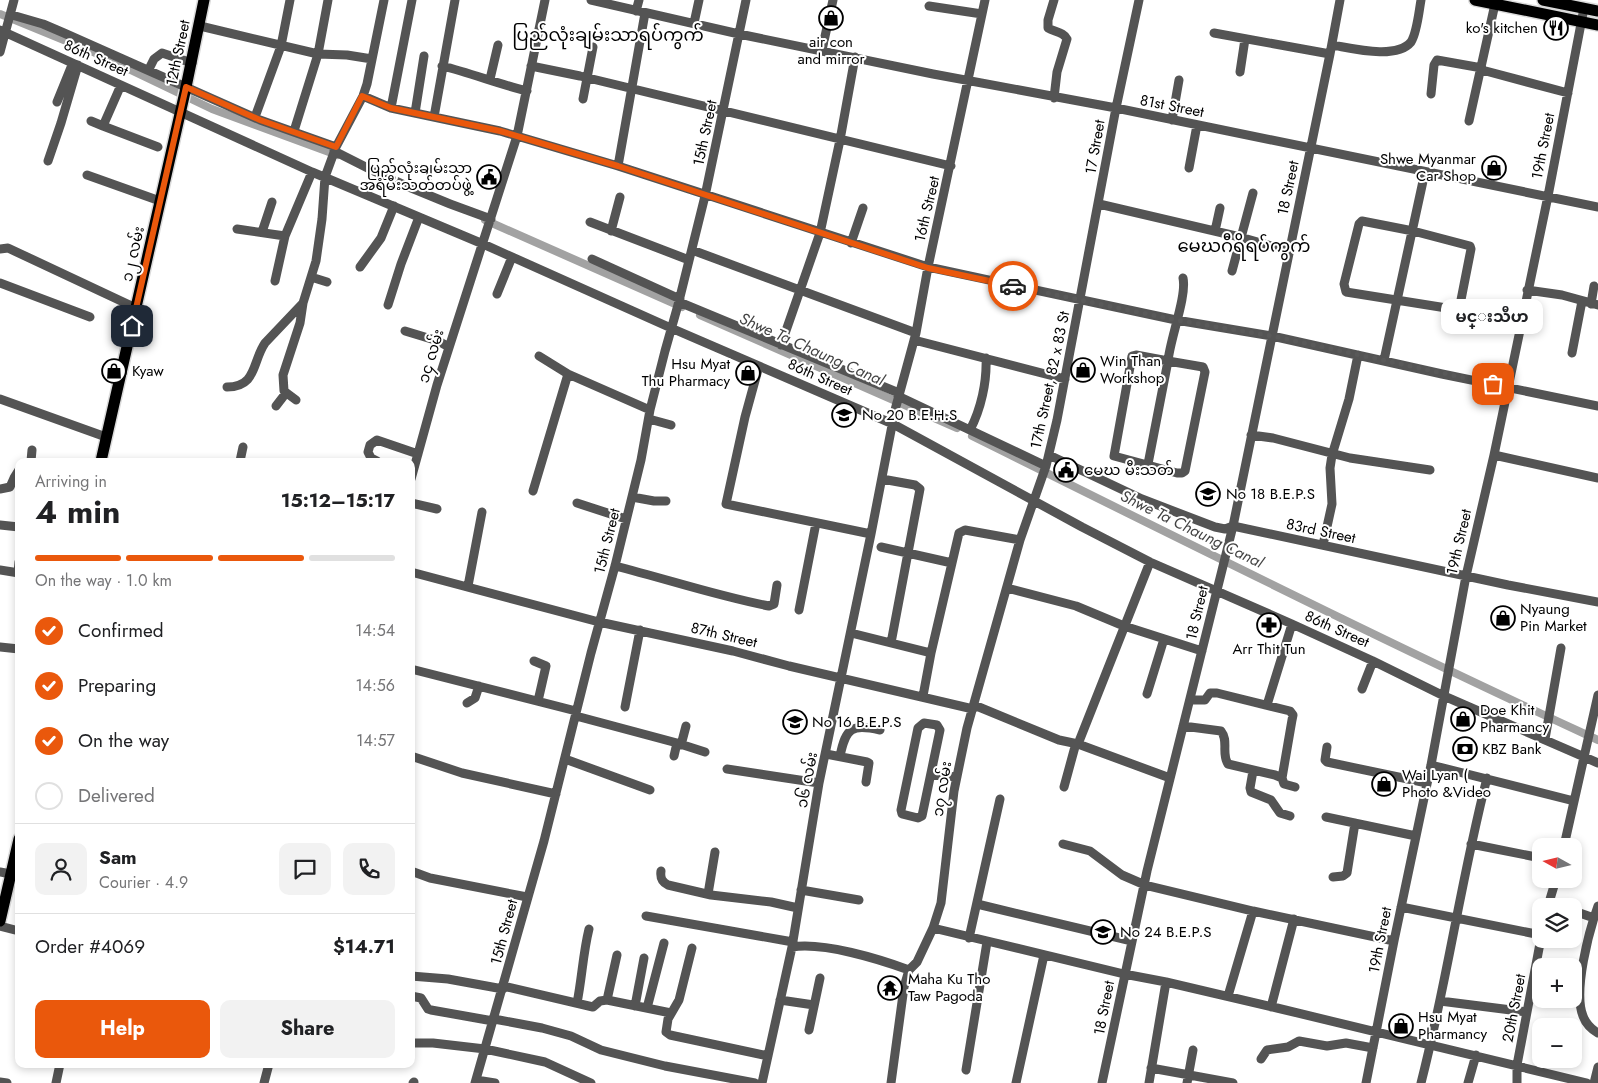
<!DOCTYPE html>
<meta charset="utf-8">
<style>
:root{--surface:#fff;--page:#f2f2f2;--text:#202124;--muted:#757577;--line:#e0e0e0;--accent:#ea580c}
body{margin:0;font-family:Jost,"Noto Sans Myanmar",sans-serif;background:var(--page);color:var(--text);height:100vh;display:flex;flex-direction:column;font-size:19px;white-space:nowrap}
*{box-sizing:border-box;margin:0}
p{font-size:16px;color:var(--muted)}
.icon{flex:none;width:28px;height:28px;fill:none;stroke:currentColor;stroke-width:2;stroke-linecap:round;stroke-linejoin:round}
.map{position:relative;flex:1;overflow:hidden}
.sheet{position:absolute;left:15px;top:458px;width:400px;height:610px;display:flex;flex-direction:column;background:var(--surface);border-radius:10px;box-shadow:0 2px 8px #0003}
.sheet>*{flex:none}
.needle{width:32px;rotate:278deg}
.buttons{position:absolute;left:1532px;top:838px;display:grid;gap:10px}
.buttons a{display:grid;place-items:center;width:50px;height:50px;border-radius:10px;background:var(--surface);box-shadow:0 2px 8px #0003;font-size:25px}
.pin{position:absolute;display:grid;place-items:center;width:42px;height:42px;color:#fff;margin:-21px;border-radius:10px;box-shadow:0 2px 8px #0006}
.courier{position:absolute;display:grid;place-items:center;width:50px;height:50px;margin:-25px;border:4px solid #ea580c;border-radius:50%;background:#fff;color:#222;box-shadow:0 1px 6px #0007}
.bubble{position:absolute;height:35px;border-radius:10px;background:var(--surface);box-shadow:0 2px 8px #0003;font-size:16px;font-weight:700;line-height:35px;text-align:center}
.overview em{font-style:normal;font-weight:700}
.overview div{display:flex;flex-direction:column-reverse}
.overview{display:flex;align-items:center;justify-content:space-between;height:85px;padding:0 20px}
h1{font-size:32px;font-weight:700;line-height:38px}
.bar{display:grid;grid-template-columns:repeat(4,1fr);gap:8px 5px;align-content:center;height:60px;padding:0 20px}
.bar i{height:6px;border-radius:4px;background:var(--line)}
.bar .current{background:var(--accent)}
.bar p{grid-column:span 4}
.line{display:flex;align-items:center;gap:12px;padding:0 20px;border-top:1px solid var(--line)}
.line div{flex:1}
.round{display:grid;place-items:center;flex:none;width:52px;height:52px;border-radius:10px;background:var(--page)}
ol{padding:0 20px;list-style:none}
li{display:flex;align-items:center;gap:15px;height:55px}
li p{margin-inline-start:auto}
li .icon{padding:5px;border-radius:50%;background:var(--accent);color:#fff;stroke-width:4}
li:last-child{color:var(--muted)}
li i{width:28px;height:28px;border:2px solid var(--line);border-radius:50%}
.action{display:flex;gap:10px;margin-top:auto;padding:10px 20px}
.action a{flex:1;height:58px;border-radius:10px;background:var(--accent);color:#fff;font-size:20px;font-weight:700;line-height:58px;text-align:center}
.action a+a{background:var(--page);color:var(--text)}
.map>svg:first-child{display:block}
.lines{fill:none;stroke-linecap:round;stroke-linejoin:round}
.canal{stroke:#a2a2a2;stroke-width:8}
.major-casing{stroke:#dbdbdb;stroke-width:14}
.minor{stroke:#545454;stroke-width:9}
.major{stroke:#000;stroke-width:11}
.done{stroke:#595959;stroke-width:5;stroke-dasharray:0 9}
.route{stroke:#ea580c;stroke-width:6}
.labels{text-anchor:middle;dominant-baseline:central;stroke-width:4;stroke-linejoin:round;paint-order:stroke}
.poi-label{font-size:15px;fill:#000;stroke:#fff;text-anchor:start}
.street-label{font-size:15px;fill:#000;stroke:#fff}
.water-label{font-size:16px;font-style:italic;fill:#434343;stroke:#fff}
.quarter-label{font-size:18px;fill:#000;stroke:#fff}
</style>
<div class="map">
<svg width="1598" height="1083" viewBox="0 0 1598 1083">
<rect width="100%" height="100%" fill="#fff"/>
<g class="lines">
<path class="canal" d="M0,14l93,38 119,57 125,46
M485,220l197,87
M700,315l257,113
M972,436c208,103 415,207 626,304"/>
<g class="major-casing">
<path id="major" d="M1475,0l123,25
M1543,0l55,11
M101,461l84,-369 19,-92
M0,921l19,-82"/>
</g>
<path class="minor" d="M591,0l148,34 194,40 183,34 482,99
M929,6l53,8
M636,11l3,-11
M12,15l31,9 21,9 196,87 76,27
M694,23l5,-23
M200,26l118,28 29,1 25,4
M0,30l312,142 171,72 188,84 222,96 189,103 68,35 142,62 81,37 71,35 154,67
M1214,33l116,21
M1332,45c19,3 64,15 79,-3 6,-9 8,-31 10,-42
M822,50l11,-50
M0,52l14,-52
M442,66c29,7 56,18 85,25
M531,66l49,10 371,90
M149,69l5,-10 8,-6 30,10
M1482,70l86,23
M1240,72l5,-33
M490,79l8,-34
M121,85l-18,41 55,21
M1431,94l3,-29 3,-5 45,8
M363,96l28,12 109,23 118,35 310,101 248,53 96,16 170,38 156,32
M1054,98l3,-26 10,-33c-3,-7 -13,-7 -19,-11v-8l6,-20
M583,99l10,-52
M57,102l15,-37
M391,108l21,-108
M415,113l9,-57
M255,117l26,-71 9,-46
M434,117l21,-117
M1172,120l7,-40
M91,121l12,5
M1469,121l26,-117
M294,131l24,-77 10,-54
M334,151c49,26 105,50 157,68
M48,161l13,-38 17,-58
M618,166l27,-153
M1189,168l8,-43
M87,175l73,26
M1099,204l141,33 49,14
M1362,221l51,10 57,15 1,3 -12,61 -113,-18 -2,-8 15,-60z
M590,222l99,38
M237,229l48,7
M611,231l9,-34
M1215,231l5,-23
M262,232l10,-30
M851,243l12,-35
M0,249l8,-1 128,60
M692,250l224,83
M592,259l88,40
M360,267l21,-29 13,-32
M1232,271l21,-78
M311,277l16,5
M275,281l10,-45 27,-64
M0,283l90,34
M1527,290l35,5 36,10
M497,294l15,-37
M679,302l220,91
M1591,304l3,-18
M388,305l13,-41 18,-47
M405,331l33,10 11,6
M914,340l151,39
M781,345l39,-112 20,-93 15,-83
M1572,353l10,-52
M539,356l29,18 82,36
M1384,360l41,-188
M759,366l-14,51 -19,87 145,30
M227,387c30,0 25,-25 38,-44l38,-40
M898,396l148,70
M0,399l106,38
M296,400l-12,-9 -1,-16 17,-52 3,-20 13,-42 6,-42 3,-42 11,-30 27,-51 4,-12 17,-84
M276,406l10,-13
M649,419l22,6
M970,430c11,-21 17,-48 16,-72
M1251,435l22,3 77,20 80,12
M1049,455l93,44 73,28 10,2 8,-3 275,59 90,17
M1494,455l104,23
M31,461l1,-11
M240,461l3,-14
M377,461l-6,-3 -3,-6 2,-7 7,-5 41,14
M1148,464l20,-103 -32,-6 -4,1 -18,100 63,17h5l3,-2 20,-99 -2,-5 -35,-6c2,-22 19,-65 15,-83
M411,479l26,-94 80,-249 28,-136
M882,479l33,6 5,4 -29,154 40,10
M0,489l10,-2 4,-9 5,-8
M533,491l35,-117
M632,497l22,4h12
M411,503l26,6
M577,503l49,16
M0,525l19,2
M1323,545l9,-41 -2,-36 2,-13 17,-56 9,-44
M881,547l71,16
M615,566c52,13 102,30 154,40l5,-2 3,-19
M0,570l19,3
M411,572l188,50 134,29 56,15 184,43
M18,573l1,-11
M468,586l14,-74
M1007,588l69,18 48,20 78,25
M799,610l17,-87
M851,633l40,10
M0,647l19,2
M534,661l12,5 -8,35
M411,669l165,42
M1362,689l11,-28
M1147,694l17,-55
M923,696l8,-43 28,-120 6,-3 55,10
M1190,700h15l5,-7h7l73,18 3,4 -1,5 -10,58
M467,703l8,-5 4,-12
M974,705l85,35 19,4 92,34
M1267,705l25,-81
M625,707l15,-77
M576,716l101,27 28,9
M924,723l13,2 3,5 -18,86 -4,2 -16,-4 -1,-4 17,-82z
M1183,726l38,5c8,10 0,22 7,33l47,11 7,3 2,6 11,3
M1545,739l16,-91
M1078,744l72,-182
M681,745l5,-19
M1327,747l-2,13 2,2 100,21
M826,754l41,8 2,1 -3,19
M411,756l51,17 94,21
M674,756l3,-13
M840,756c6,-29 12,-32 40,-26
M565,759l85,31
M1431,765l143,36
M727,769l92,14
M1253,771l-3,17 1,4 20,8 9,13 10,3
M931,775l26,2
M1064,787l12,-44
M1326,817l90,19
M1063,844l27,7 32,24 23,10 108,26 141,30
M1471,844l70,14
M1564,846l34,-151
M411,871l19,7 97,19
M661,871c-1,7 1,11 7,14l43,10 60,7 27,6
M0,872l11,2
M1333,877l10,-1 4,-3 8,-50
M801,890l58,10
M708,894l7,-42
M1550,902l12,4
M977,904l155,37
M1548,906l8,-27
M1598,906c-9,25 -25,85 -15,110 3,8 8,13 15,17
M1401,907l140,28
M1574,911l20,7
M646,916l147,26
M0,926l19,5
M933,928l191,46 42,8 111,26 310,75
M969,938l31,-139
M792,947c32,-5 87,12 117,23
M692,948l-13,52 -11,19 -2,13 4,3 98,21
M411,976l37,3 55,10
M503,986l90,21 7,-6 7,-1 64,13
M411,996l10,2 7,11 3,1 62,11
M1228,996l25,-85
M607,1000l10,-45
M780,1000l34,5
M1440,1001l87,11
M577,1003c5,-25 6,-50 12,-74
M635,1006l9,-48
M1271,1007l23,-88
M647,1008l17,-65
M494,1019l48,9 29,8 30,14 64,16 90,17
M809,1030l11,-52
M411,1043h22l52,6 60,13 46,21
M1261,1059l6,-9 21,-3 11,-6 28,5 19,-3 27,5
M1151,1068l82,15
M966,1070l21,-128
M476,1080l19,3
M0,1082l7,1
M56,1083l4,-19
M264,1083l5,-19
M413,1083l1,-1
M475,1083l69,-242 47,-188 24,-87 26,-106 9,-50 15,-59 13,-46 27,-109 41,-196
M762,1083l30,-136 27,-164 52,-249 24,-124 21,-77 12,-66 57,-267
M891,1083l13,-96 5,-17 8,-8 16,-34 8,-25 13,-112 13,-63 53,-188 26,-74 11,-46 59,-312 23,-108
M1016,1083l28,-128
M1102,1083l45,-212 86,-345 97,-472 10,-54
M1149,1083l17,-101
M1187,1083l6,-33
M1366,1083l28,-142 37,-176 35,-189 28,-121 54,-259 36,-188
M1421,1083c26,-101 40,-204 66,-305
M1468,1083l8,-28
M1517,1083v-18l24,-127
M1594,1083l4,-16"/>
<use href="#major" class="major"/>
</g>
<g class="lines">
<path class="done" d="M1013,286l163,34 96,16 221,48"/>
<path class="route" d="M132,326l54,-239 74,33 76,27 26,-51 29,12 109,23 118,35 310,102 85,18"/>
</g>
<defs>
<g id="shop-ring" transform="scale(1.25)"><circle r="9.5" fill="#fff" stroke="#000" stroke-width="1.5"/><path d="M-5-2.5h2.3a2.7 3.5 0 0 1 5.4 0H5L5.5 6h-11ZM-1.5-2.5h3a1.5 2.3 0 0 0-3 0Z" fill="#000"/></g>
<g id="restaurant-ring" transform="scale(1.25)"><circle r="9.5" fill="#fff" stroke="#000" stroke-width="1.5"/><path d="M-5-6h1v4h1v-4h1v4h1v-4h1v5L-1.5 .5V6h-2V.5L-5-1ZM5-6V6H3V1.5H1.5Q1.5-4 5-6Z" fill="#000"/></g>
<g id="civic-ring" transform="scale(1.25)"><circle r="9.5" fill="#fff" stroke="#000" stroke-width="1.5"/><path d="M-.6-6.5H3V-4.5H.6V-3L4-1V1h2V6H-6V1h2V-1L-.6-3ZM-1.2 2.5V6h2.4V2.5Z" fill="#000"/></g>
<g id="school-ring" transform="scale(1.25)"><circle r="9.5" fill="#fff" stroke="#000" stroke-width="1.5"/><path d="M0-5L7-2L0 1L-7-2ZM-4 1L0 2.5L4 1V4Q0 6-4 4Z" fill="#000"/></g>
<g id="pharmacy-ring" transform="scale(1.25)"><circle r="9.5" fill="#fff" stroke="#000" stroke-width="1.5"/><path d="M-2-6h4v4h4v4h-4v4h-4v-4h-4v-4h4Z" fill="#000"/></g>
<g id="bank-ring" transform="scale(1.25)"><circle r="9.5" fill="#fff" stroke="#000" stroke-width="1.5"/><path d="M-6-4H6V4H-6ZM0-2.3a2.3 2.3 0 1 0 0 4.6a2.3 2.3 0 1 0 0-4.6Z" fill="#000"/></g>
<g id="temple-ring" transform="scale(1.25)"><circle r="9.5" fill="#fff" stroke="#000" stroke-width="1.5"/><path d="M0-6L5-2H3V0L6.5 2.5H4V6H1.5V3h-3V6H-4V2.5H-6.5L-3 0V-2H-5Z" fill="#000"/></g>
</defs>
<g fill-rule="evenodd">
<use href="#shop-ring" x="831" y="18"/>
<use href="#restaurant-ring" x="1556" y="28"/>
<use href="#shop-ring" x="1494" y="168"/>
<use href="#civic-ring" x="489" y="177"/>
<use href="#shop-ring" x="1083" y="370"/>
<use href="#shop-ring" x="114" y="371"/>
<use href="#shop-ring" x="748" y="373"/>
<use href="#school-ring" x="844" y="415"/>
<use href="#civic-ring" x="1066" y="470"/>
<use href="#school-ring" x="1208" y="494"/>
<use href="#shop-ring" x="1503" y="618"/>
<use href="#pharmacy-ring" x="1269" y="625"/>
<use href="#shop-ring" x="1463" y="719"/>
<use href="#school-ring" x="795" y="722"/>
<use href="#bank-ring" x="1465" y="749"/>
<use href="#shop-ring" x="1384" y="784"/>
<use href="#school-ring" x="1103" y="932"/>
<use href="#temple-ring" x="890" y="988"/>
<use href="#shop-ring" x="1401" y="1026"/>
</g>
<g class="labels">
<g class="poi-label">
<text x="1538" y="28" text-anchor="end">ko's kitchen</text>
<text x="831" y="42" text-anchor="middle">air con<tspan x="831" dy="17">and mirror</tspan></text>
<text x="1476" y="159" text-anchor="end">Shwe Myanmar<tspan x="1476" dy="17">Car Shop</tspan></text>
<text x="472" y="168" text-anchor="end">ပြည်လုံးချမ်းသာ<tspan x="472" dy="17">အရံမီးသတ်တပ်ဖွဲ့</tspan></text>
<text x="1100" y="361">Win Than<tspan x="1100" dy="17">Workshop</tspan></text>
<text x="730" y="364" text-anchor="end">Hsu Myat<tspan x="730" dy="17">Thu Pharmacy</tspan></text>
<text x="132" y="371">Kyaw</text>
<text x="862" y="415">No 20 B.E.H.S</text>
<text x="1084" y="470">မေဃ မီးသတ်</text>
<text x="1226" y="494">No 18 B.E.P.S</text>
<text x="1520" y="609">Nyaung<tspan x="1520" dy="17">Pin Market</tspan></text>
<text x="1269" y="649" text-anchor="middle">Arr Thit Tun</text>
<text x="1480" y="710">Doe Khit<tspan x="1480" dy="17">Pharmancy</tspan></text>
<text x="812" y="722">No 16 B.E.P.S</text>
<text x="1482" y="749">KBZ Bank</text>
<text x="1402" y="775">Wai Lyan (<tspan x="1402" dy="17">Photo &amp;Video</tspan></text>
<text x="1120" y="932">No 24 B.E.P.S</text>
<text x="908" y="979">Maha Ku Tho<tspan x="908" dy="17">Taw Pagoda</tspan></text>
<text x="1418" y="1017">Hsu Myat<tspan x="1418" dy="17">Pharmancy</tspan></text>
</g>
<g class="street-label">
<text transform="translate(178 53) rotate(-78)">12th Street</text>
<text transform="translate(96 58) rotate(24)">86th Street</text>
<text transform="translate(1172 106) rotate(11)">81st Street</text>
<text transform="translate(705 133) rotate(-78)">15th Street</text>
<text transform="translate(1543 146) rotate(-79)">19th Street</text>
<text transform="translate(1095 147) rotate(-80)">17 Street</text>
<text transform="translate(1288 188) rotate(-78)">18 Street</text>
<text transform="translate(927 209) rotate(-77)">16th Street</text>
<text transform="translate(133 254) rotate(-77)">၁၂ လမ်း</text>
<text transform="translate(431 356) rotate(-73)">၁၄ လမ်း</text>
<text transform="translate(820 377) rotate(24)">86th Street</text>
<text transform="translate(1050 380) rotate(-78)">17th Street, 82 x 83 St</text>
<text transform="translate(1321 531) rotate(12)">83rd Street</text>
<text transform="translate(607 541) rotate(-76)">15th Street</text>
<text transform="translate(1459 542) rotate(-77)">19th Street</text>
<text transform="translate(1197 613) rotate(-77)">18 Street</text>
<text transform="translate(1337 629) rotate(24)">86th Street</text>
<text transform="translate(724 635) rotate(13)">87th Street</text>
<text transform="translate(807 780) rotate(-79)">၁၆ လမ်း</text>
<text transform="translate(942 789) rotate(-81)">၁၇ လမ်း</text>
<text transform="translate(504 932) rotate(-75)">15th Street</text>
<text transform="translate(1380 940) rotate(-79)">19th Street</text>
<text transform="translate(1104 1008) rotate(-79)">18 Street</text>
<text transform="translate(1514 1008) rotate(-79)">20th Street</text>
</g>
<g class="water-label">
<text transform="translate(812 349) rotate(24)">Shwe Ta Chaung Canal</text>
<text transform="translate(1192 529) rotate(26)">Shwe Ta Chaung Canal</text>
</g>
<g class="quarter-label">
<text x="608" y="35">ပြည်လုံးချမ်းသာရပ်ကွက်</text>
<text x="1244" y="246">မေဃဂီရိရပ်ကွက်</text>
</g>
</g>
</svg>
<div class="buttons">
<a><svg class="needle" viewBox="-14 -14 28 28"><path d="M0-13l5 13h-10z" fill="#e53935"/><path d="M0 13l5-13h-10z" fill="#757577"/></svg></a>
<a><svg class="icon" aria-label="layers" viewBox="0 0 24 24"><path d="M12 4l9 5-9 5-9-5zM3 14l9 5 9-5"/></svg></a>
<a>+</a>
<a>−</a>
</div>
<div class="pin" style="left:1493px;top:384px;background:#ea580c"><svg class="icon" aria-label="bag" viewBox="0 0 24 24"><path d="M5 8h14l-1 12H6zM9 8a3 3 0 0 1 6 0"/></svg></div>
<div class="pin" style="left:132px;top:326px;background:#1f2937"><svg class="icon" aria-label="home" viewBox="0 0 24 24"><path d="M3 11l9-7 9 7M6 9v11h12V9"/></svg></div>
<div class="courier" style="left:1013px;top:286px"><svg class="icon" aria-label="car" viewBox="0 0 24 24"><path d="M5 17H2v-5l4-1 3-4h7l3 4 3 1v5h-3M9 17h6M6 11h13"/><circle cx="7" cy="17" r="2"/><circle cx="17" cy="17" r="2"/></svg></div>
<div class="bubble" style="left:1441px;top:299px;width:102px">မင္းသီဟ</div>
<section class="sheet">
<div class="overview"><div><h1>4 min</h1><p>Arriving in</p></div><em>15:12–15:17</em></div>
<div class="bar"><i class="current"></i><i class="current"></i><i class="current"></i><i></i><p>On the way · 1.0 km</p></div>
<ol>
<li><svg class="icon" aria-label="check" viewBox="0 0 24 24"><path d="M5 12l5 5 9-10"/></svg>Confirmed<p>14:54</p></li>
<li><svg class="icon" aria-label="check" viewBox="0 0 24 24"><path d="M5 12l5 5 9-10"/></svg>Preparing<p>14:56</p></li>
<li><svg class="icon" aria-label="check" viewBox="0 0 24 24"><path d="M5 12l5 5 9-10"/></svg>On the way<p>14:57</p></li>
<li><i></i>Delivered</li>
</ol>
<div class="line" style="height:90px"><a class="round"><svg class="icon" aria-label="person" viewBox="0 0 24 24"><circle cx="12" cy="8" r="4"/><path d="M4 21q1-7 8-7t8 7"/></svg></a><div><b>Sam</b><p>Courier · 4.9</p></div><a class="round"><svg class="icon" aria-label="chat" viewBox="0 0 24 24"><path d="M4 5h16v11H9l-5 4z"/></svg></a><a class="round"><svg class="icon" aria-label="phone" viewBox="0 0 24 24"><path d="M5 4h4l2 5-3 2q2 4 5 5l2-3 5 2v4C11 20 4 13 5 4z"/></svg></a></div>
<div class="line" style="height:65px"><div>Order #4069</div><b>$14.71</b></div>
<div class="action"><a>Help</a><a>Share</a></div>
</section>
</div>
